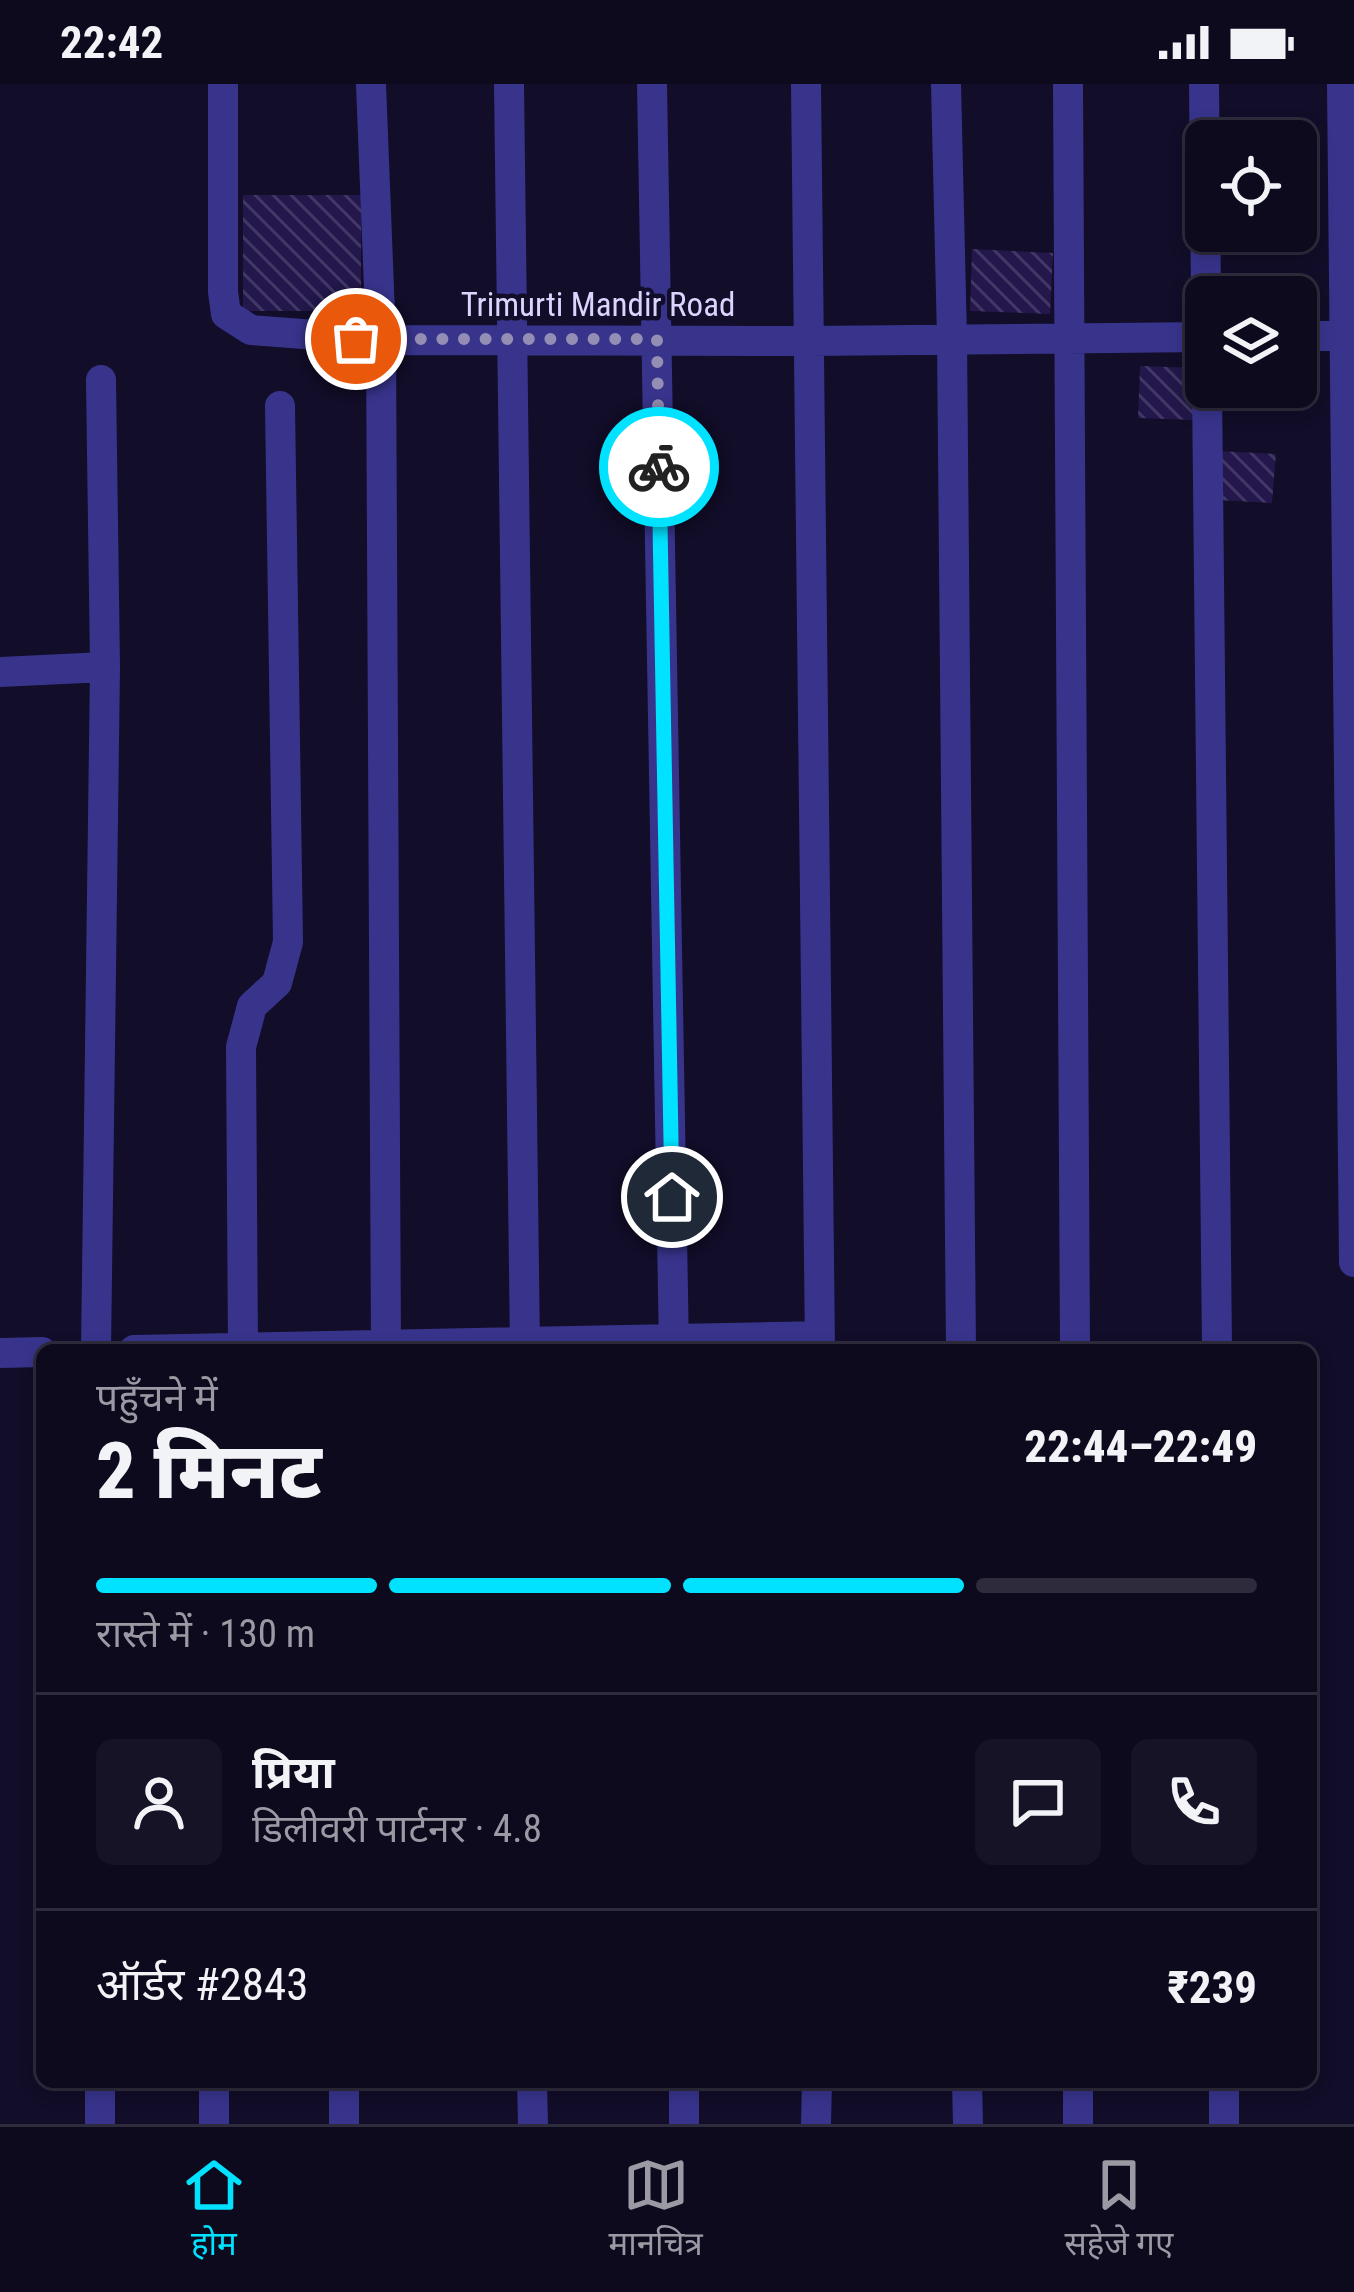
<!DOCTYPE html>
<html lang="hi">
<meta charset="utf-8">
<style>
:root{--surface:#0e0a1e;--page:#171327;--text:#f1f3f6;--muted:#9b9aa4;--line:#2e2b3c;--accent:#00e2ff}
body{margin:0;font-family:"Roboto Condensed","Noto Sans Devanagari",sans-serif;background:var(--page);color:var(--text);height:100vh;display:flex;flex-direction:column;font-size:45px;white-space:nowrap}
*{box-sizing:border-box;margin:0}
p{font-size:39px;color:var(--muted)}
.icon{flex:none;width:66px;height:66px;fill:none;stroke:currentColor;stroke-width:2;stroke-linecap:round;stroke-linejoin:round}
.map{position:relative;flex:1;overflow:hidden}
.panel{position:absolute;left:36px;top:1260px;width:1281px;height:744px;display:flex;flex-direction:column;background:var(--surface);border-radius:18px;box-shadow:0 6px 18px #0003,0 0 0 3px var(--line)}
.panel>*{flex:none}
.fabs{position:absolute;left:1185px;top:36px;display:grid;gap:24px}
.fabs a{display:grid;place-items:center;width:132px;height:132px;border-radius:18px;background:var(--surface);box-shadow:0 6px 18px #0003,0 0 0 3px var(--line);font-size:60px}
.pin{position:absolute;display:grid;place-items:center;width:102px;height:102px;color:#fff;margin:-51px;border:6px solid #fff;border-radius:50%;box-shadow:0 3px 12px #0007}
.courier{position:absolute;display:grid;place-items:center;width:120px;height:120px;margin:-60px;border:9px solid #00e2ff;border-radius:50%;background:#fff;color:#222;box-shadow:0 3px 15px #0007}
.headline em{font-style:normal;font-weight:800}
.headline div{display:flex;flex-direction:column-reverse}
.headline{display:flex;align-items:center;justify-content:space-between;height:204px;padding:0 60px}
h1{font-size:78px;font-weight:800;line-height:90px}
.bar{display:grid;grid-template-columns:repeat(4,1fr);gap:18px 12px;align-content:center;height:144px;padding:0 60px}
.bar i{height:15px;border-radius:9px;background:var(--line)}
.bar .active{background:var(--accent)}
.bar p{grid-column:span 4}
.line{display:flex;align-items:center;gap:30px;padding:0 60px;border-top:3px solid var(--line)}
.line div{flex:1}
.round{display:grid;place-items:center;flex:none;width:126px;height:126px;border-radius:18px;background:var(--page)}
.status{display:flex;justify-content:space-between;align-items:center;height:84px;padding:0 60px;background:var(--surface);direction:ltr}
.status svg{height:33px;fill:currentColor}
.tab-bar{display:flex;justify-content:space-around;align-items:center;height:168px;border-top:3px solid var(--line);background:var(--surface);font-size:33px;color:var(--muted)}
.tab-bar a{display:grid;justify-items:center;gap:6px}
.tab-bar .active{color:var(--accent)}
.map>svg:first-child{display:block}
.building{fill:url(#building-back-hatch)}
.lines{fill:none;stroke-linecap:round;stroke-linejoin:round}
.minor{stroke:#38348c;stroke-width:30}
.done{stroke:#948eb4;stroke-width:12;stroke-dasharray:0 21.6}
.route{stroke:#00e2ff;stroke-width:15}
.labels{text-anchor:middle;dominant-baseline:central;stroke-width:9;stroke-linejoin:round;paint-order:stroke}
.street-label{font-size:33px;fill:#dad4ff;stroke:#120d28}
</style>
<div class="status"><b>22:42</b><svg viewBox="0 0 49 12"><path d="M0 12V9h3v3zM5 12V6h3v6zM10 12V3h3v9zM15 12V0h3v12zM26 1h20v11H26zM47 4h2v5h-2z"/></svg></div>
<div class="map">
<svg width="1354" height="2040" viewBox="0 0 1354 2040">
<defs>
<pattern id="building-back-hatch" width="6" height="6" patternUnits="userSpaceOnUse" patternTransform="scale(3)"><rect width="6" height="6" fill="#23174b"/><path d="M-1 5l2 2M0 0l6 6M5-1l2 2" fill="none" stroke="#423866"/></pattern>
</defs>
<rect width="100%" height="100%" fill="#120d28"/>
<path class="building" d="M243,111h118v116h-118z
M972,165l81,4 -3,61 -80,-3z
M1140,282l56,2 -2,52 -56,-2z
M1219,367l57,3 -4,49 -56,-3z"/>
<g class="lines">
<path class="minor" d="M223,0v208l3,22 25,16 130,10 428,1 397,-4
M371,0l10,256 5,1010
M509,0l16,1266
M652,0l22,1266
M806,0l14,1266
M946,0l6,254 9,1012
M1068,0l7,1266
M1204,0l2,213
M1342,0l12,1178
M1296,252h58
M1207,303l10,963
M0,588l105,-5
M96,1266l9,-683 -4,-287
M134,1266l686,-14
M243,1266l-2,-303 11,-41 25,-23 11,-41 -8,-536
M0,1269l42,-1
M100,1998v42
M532,1998l1,42
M684,1998v42
M967,1998l1,42
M1078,1998v42
M1224,1998v42
M214,2040v-42
M344,2040v-42
M816,2040l1,-42"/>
</g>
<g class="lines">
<path class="done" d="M356,255h301l2,128"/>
<path class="route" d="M659,383l13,730"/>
</g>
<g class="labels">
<g class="street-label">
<text x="598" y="220">Trimurti Mandir Road</text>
</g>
</g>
</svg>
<div class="fabs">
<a><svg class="icon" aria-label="locate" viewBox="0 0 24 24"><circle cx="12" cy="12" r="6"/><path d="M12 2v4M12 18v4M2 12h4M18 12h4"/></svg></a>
<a><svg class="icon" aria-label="layers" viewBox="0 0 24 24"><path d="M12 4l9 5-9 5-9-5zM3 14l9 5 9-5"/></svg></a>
</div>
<div class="pin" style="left:356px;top:255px;background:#ea580c"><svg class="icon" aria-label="bag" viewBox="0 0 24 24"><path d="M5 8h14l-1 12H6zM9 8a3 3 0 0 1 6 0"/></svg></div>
<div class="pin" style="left:672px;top:1113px;background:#1f2937"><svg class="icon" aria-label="home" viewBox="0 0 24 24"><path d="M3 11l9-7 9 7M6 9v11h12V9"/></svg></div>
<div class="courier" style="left:659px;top:383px"><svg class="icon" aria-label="bike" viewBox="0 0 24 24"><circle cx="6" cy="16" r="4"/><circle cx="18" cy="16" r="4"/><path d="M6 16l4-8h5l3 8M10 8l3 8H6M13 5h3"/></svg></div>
<section class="panel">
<div class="headline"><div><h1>2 मिनट</h1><p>पहुँचने में</p></div><em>22:44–22:49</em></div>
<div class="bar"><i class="active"></i><i class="active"></i><i class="active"></i><i></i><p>रास्ते में · 130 m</p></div>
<div class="line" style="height:216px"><a class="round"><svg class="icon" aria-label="person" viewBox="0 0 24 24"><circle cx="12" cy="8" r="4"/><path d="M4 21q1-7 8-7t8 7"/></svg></a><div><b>प्रिया</b><p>डिलीवरी पार्टनर · 4.8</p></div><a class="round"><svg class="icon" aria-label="chat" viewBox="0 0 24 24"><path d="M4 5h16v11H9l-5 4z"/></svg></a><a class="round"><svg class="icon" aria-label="phone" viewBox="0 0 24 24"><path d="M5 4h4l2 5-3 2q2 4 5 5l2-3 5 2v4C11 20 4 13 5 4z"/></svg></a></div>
<div class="line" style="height:156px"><div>ऑर्डर #2843</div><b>₹239</b></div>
</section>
</div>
<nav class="tab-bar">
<a class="active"><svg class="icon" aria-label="home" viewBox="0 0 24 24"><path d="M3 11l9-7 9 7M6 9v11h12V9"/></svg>होम</a>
<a><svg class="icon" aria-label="map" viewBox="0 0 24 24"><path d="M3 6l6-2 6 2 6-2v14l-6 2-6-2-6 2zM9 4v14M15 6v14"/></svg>मानचित्र</a>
<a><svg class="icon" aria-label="saved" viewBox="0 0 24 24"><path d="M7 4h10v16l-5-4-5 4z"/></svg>सहेजे गए</a>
</nav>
